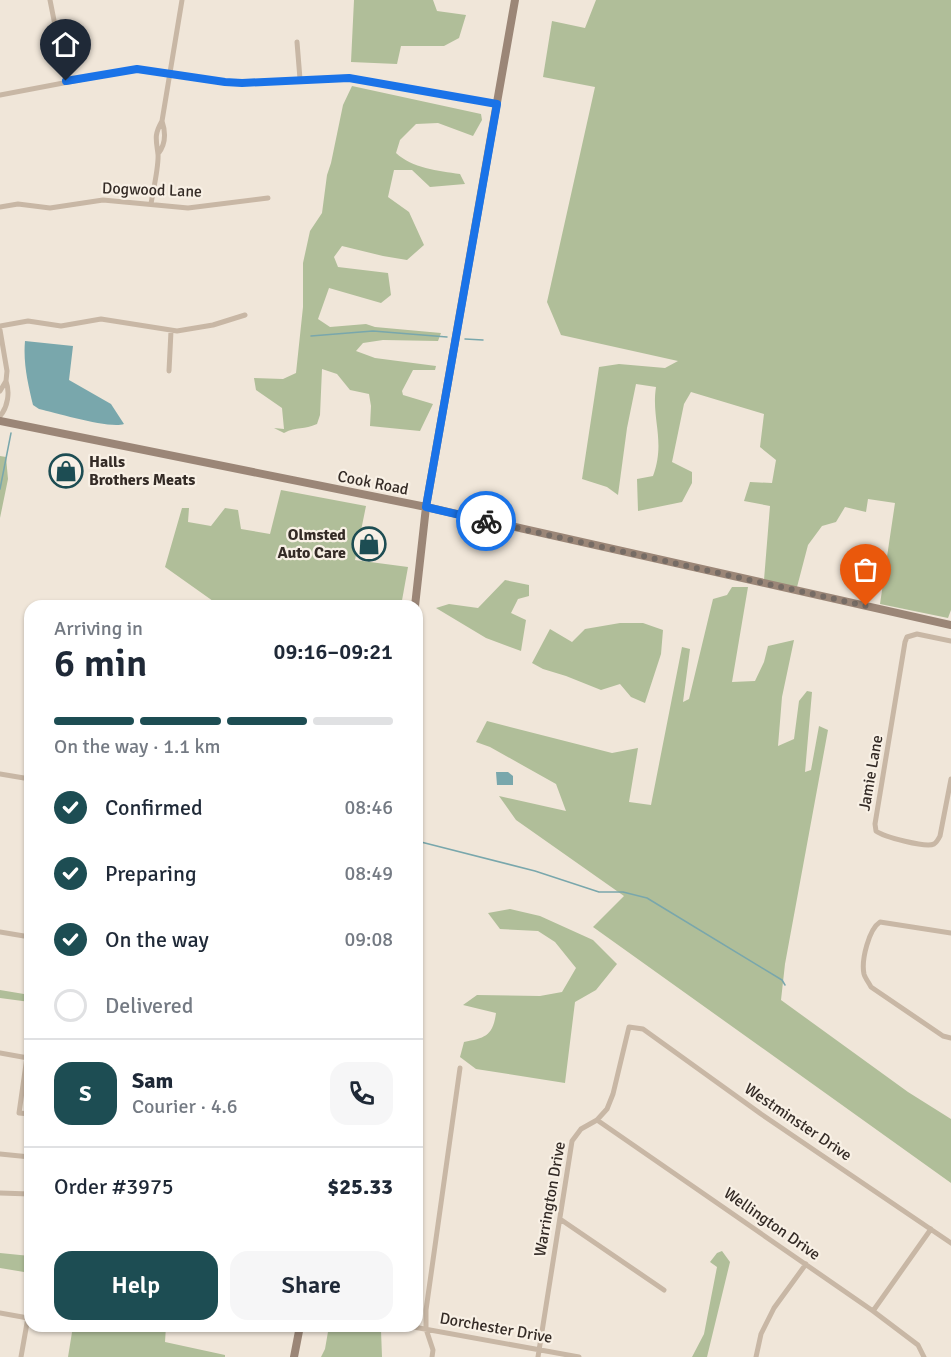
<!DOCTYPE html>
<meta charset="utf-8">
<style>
:root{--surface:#fff;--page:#f6f6f7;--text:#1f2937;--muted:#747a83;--line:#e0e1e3;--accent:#1d4d53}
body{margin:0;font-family:Signika,sans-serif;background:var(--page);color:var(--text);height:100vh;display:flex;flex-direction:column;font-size:22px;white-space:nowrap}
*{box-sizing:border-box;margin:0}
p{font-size:20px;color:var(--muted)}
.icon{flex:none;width:33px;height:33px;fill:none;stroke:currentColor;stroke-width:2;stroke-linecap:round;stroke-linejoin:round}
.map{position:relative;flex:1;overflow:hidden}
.drawer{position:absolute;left:24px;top:600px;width:399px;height:732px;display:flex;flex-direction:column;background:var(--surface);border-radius:18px;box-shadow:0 2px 4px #0004}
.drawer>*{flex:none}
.pin{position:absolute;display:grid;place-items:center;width:51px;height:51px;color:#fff;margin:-62px -26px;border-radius:50% 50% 50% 0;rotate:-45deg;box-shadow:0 0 6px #0007}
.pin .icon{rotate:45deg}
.courier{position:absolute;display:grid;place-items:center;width:60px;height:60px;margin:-30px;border:4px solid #1a73e8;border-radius:50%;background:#fff;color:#222;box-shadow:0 2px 8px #0007}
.overview em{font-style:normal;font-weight:600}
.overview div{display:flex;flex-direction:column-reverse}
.overview{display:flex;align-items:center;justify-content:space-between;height:102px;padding:0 30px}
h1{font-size:39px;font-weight:600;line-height:45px}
.bar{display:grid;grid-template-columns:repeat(4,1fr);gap:9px 6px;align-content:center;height:72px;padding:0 30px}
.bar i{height:8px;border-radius:4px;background:var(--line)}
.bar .selected{background:var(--accent)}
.bar p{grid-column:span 4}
.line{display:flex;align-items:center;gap:15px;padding:0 30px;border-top:2px solid var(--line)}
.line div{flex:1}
.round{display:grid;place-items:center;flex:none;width:63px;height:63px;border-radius:18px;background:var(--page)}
ol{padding:0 30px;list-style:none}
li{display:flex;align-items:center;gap:18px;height:66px}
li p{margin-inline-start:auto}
li .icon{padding:6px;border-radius:50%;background:var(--accent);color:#fff;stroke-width:4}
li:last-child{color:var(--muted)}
li i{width:33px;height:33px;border:3px solid var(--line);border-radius:50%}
.cta{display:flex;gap:12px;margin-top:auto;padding:12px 30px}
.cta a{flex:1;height:69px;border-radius:18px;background:var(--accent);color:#fff;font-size:24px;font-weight:600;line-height:69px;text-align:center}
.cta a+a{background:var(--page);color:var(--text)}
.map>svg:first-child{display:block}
.green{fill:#b0be99}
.water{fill:#79a7ac}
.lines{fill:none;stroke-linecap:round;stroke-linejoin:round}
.stream{stroke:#79a7ac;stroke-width:1.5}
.street{stroke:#c8b7a5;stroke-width:5}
.secondary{stroke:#9b8677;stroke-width:8}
.done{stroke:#766c65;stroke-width:6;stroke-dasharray:0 10.8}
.route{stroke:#1a73e8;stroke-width:8}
.labels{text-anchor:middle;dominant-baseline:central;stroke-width:4.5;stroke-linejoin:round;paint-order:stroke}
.street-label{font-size:16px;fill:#342b26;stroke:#f8f0e5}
.poi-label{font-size:16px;font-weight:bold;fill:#342b26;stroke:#f8f0e5;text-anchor:start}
</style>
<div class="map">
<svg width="951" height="1357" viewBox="0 0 951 1357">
<rect width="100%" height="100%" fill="#f0e6d9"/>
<path class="green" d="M354,0h79l4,11 29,4 -7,23 -15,8h-43l-4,18 -46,-2z
M596,0h355v610l-3,8 -68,-14 15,-101 -27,-4 -2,13 -21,-5 -9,15 -14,4 -14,19 -11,42 -33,-7 6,-74 -26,-5 6,-19 22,1 4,-23 -16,-13 4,-33 -73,-22 -7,12 -12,58 20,10v11l-10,19 -44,9 -1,-32 16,-3c13,-35 -2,-57 3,-89l-20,-3 -9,44 -9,67 -11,-8 -25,-8 17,-112 20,-3 46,4 13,-7 -117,-26 -14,-33 48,-215 -52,-10 9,-56 33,7z
M352,86l129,28 1,6 -9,16 -35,-13 -22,1 -16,16 -4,13c16,15 42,18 64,21l5,10 -35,3 -18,-17h-18l-6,27 21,15 15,33 -17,15 -24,-4 -41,-10 -8,11 4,10 50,6 3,22 -10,8 -52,-15 -11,31 12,8 36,-3 9,3 66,6 -3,8 -55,-1 -20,3 -7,8 19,7 61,8 -1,4h-22l-11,21 1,4 30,9 -13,27 -50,-5 1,-20 -2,-12 -19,-4 -13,-16 -15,-5 -2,46 -3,9c-13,6 -20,2 -33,9l-10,-5 10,1 -2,-21 -26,-18 -2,-12 29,1 13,-6 7,-66v-44l7,-32 12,-18 5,-38 4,-12 12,-58z
M0,456l6,1 2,22 -8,39z
M281,490l85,16 -11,54 53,7 -7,39h-181l-55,-39 17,-59h7l-1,14 23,4 14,-18 13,2 3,19 29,5z
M505,580l24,5v11l-11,3 -7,14 15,7 -5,31 -35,-13 -50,-30 13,-4 29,4z
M732,587h16l-16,95 23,-1 9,-19 4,-16 26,-6 -12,57 -4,49 16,-7 5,-38 8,-10 5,1 -7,80 6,-2 8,-44 9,4 -43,234 -4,36 127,92 43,27v64l-358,-256 31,-31 -108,-76 -17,-24 67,15 -10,-27 -66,-37 -14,-5 11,-21 125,32 26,-5 -9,54 22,3 31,-158 8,2 -7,53 6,-3 24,-100 14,-4z
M620,623h23l20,7 -2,24 -16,49 -14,-6 -11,-13 -19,6 -35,-14 -23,-7 -11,-6 18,-34 22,13 13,-13z
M510,909l30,7 53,24 24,24 -21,26 -21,12 -10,81 -89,-14 -16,-12 4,-15c21,-4 29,-6 32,-29l-33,-8 14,-10 63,1 22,-4 14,-24 -21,-26 -17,-11 -38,-2 -12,-16z
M0,990l30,5v7l-30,-4z
M722,1251l8,11 -23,95h-15l12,-23 13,-67 -7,-5 7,-9z
M0,1253l30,3v17l-30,-5z
M73,1326h93l-1,16 60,13v2h-157z
M329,1326h28l24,4 1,27h-61l4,-8z"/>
<path class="water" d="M25,341l48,5 -4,34 42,24 13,20c-15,5 -67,-11 -85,-15l-6,-4c-5,-21 -10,-42 -8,-64z
M496,772h12l5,4v9h-16z"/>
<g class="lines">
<path class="stream" d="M311,336l62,-5 74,6
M465,339l18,1
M0,489l11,-56
M417,841l118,30 64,21h24l24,6 135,82 3,5"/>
<path class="street" d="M50,0l16,81
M297,42l3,37
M0,95l137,-26 88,13 17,1 107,-6 148,27
M158,154c8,-10 8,-21 4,-33
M151,204c2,-13 8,-38 7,-50 -2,-15 -4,-19 4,-33l20,-121
M0,207l18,-3 32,4 53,-8 85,8 80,-10
M0,326l28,-5 33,5 40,-7 76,12 36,-6 32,-10
M0,330l7,41 -1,10 -6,10
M169,371l2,-40
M0,416c8,-9 10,-24 6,-35
M951,641l-34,-7 -10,3 -2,5 -30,182 1,7c8,6 50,17 58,13 3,-2 5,-6 6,-8l11,-57
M0,774l30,5
M0,932l30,5
M951,933l-71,-11c-11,7 -19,38 -16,52 1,4 5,9 7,13l72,49 8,2
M0,1053l28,5
M27,1057l-8,56 11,1
M597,1120l276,191 45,34 6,12
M0,1154l30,3
M0,1193l30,1
M560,1219l104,71
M873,1311l58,-82
M0,1313l28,5
M408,1326l171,31
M21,1357l9,-51
M432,1357l1,-7 -7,-21v-19l34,-242
M538,1357l34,-216 9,-12 16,-9 10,-11 6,-15 16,-67 14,2 118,85 190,129
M756,1357l5,-23 13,-26 32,-44"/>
<path class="secondary" d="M0,421l426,86 525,118
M415,606l11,-99 89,-507
M294,1357l6,-31"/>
</g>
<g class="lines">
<path class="done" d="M486,521l380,85"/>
<path class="route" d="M66,81l71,-12 88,13 17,1 107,-5 148,26 -71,403 60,14"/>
</g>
<defs>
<g id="shop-ring" transform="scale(1.725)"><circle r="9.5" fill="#f8f0e5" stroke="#1d4d53" stroke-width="1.5"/><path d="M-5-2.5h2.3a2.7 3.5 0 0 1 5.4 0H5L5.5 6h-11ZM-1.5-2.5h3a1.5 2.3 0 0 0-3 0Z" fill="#1d4d53"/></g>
</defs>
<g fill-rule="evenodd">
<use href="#shop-ring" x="66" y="471"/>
<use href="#shop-ring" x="369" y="544"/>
</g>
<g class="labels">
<g class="street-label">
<text transform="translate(152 190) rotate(2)">Dogwood Lane</text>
<text transform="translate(373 483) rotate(11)">Cook Road</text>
<text transform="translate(871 773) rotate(-80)">Jamie Lane</text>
<text transform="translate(798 1122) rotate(34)">Westminster Drive</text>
<text transform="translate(550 1199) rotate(-80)">Warrington Drive</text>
<text transform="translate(772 1224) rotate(35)">Wellington Drive</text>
<text transform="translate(496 1328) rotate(10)">Dorchester Drive</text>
</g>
<g class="poi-label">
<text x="89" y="462">Halls<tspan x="89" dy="18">Brothers Meats</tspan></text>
<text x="346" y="535" text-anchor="end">Olmsted<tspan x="346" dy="18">Auto Care</tspan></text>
</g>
</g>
</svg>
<div class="pin" style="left:866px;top:606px;background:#ea580c"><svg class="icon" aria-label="bag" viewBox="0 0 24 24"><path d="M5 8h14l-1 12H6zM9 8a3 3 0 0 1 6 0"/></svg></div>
<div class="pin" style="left:66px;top:81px;background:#1f2937"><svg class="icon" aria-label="home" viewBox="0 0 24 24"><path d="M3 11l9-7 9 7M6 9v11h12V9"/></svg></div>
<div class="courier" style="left:486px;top:521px"><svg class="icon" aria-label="bike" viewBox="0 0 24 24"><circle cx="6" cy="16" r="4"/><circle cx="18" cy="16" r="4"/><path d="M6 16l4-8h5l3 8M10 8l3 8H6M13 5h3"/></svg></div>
<section class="drawer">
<div class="overview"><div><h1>6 min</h1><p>Arriving in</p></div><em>09:16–09:21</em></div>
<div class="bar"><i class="selected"></i><i class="selected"></i><i class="selected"></i><i></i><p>On the way · 1.1 km</p></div>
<ol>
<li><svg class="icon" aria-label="check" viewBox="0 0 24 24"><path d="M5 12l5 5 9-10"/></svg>Confirmed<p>08:46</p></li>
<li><svg class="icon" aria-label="check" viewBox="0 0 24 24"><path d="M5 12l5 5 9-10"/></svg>Preparing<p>08:49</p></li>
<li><svg class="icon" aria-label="check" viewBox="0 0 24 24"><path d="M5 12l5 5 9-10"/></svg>On the way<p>09:08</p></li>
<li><i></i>Delivered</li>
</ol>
<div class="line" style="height:108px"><b class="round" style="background:var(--accent);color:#fff">S</b><div><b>Sam</b><p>Courier · 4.6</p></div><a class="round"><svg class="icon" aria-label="phone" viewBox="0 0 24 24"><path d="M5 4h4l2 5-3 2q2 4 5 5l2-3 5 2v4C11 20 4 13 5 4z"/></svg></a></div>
<div class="line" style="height:78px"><div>Order #3975</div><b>$25.33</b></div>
<div class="cta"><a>Help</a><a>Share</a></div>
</section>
</div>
